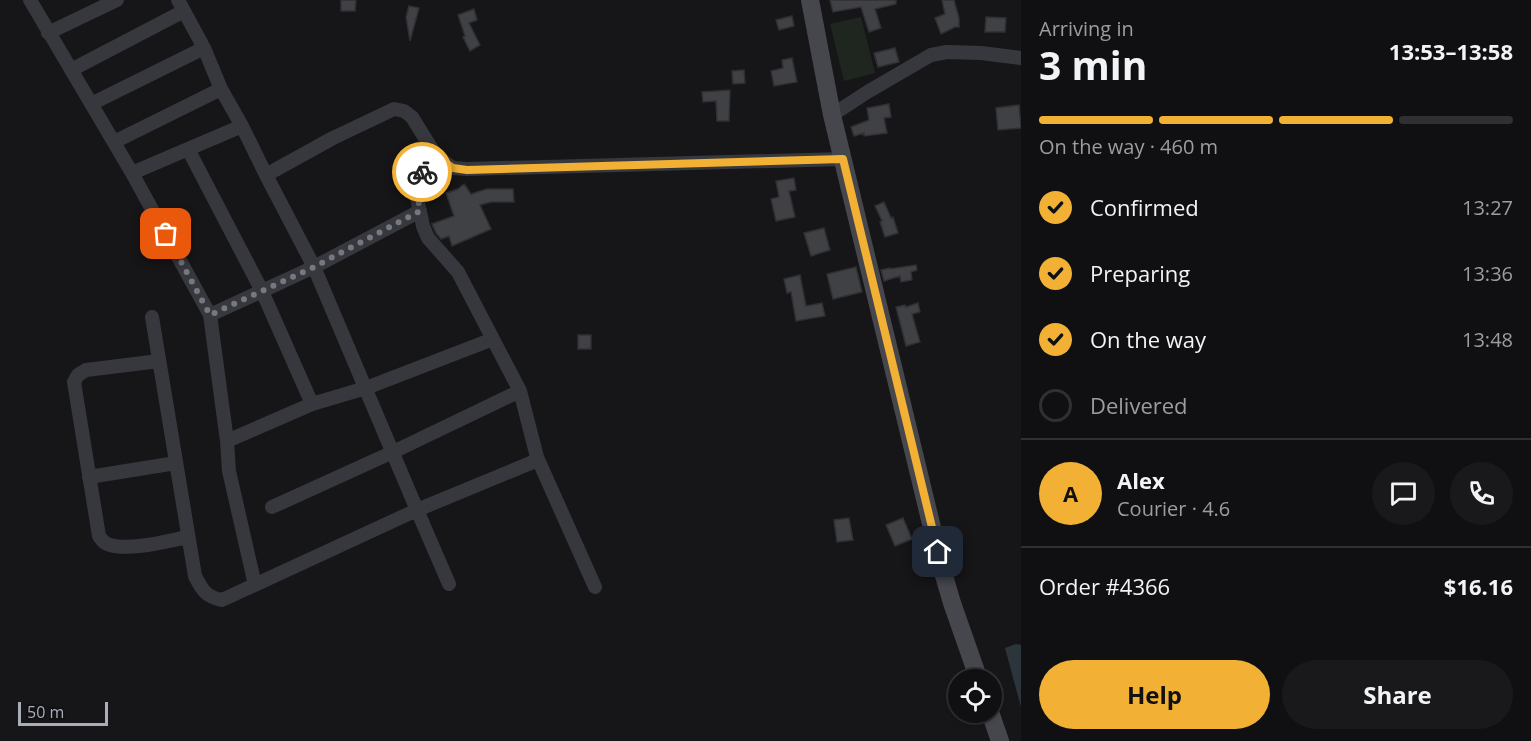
<!DOCTYPE html>
<meta charset="utf-8">
<style>
:root{--surface:#101012;--page:#19191b;--text:#f1f3f6;--muted:#9c9d9f;--line:#303032;--accent:#f2b134}
body{margin:0;font-family:"Open Sans",sans-serif;background:var(--page);color:var(--text);height:100vh;display:flex;flex-direction:column;font-size:22px;white-space:nowrap}
*{box-sizing:border-box;margin:0}
p{font-size:20px;color:var(--muted)}
.icon{flex:none;width:33px;height:33px;fill:none;stroke:currentColor;stroke-width:2;stroke-linecap:round;stroke-linejoin:round}
.map{position:relative;flex:1;overflow:hidden}
.panel{display:flex;flex-direction:column;background:var(--surface);width:510px}
.panel>*{flex:none}
.tools{position:absolute;left:948px;top:669px;display:grid;gap:12px}
.tools a{display:grid;place-items:center;width:54px;height:54px;border-radius:50%;background:var(--surface);box-shadow:0 2px 4px #0004,0 0 0 2px var(--line);font-size:30px}
.scale{position:absolute;left:18px;bottom:15px;width:90px;box-sizing:border-box;padding-left:6px;border:3px solid #a8adb8;border-top:0;font-size:16px;line-height:21px;white-space:nowrap;color:#a8adb8;-webkit-text-stroke:4px #111113;paint-order:stroke}
.pin{position:absolute;display:grid;place-items:center;width:51px;height:51px;color:#fff;margin:-26px;border-radius:12px;box-shadow:0 3px 9px #0006}
.courier{position:absolute;display:grid;place-items:center;width:60px;height:60px;margin:-30px;border:4px solid #f2b134;border-radius:50%;background:#fff;color:#222;box-shadow:0 2px 8px #0007}
.overview em{font-style:normal;font-weight:700}
.overview div{display:flex;flex-direction:column-reverse}
.overview{display:flex;align-items:center;justify-content:space-between;height:102px;padding:0 18px}
h1{font-size:39px;font-weight:700;line-height:45px}
.bar{display:grid;grid-template-columns:repeat(4,1fr);gap:9px 6px;align-content:center;height:72px;padding:0 18px}
.bar i{height:8px;border-radius:4px;background:var(--line)}
.bar .on{background:var(--accent)}
.bar p{grid-column:span 4}
.line{display:flex;align-items:center;gap:15px;padding:0 18px;border-top:2px solid var(--line)}
.line div{flex:1}
.round{display:grid;place-items:center;flex:none;width:63px;height:63px;border-radius:32px;background:var(--page)}
ol{padding:0 18px;list-style:none}
li{display:flex;align-items:center;gap:18px;height:66px}
li p{margin-inline-start:auto}
li .icon{padding:6px;border-radius:50%;background:var(--accent);color:#111;stroke-width:4}
li:last-child{color:var(--muted)}
li i{width:33px;height:33px;border:3px solid var(--line);border-radius:50%}
.cta{display:flex;gap:12px;margin-top:auto;padding:12px 18px}
.cta a{flex:1;height:69px;border-radius:36px;background:var(--accent);color:#111;font-size:24px;font-weight:700;line-height:69px;text-align:center}
.cta a+a{background:var(--page);color:var(--text)}
main{display:flex;flex:1;min-height:0}
.map>svg:first-child{display:block}
.green{fill:#1e261f}
.water{fill:#2c353c}
.building{fill:#404145;stroke:#303034;stroke-width:1.5}
.lines{fill:none;stroke-linecap:round;stroke-linejoin:round}
.minor{stroke:#37383d;stroke-width:14}
.secondary{stroke:#45474d;stroke-width:18}
.done{stroke:#757880;stroke-width:6;stroke-dasharray:0 10.8}
.route{stroke:#f2b134;stroke-width:8}
</style>
<main>
<div class="map">
<svg width="1021" height="741" viewBox="0 0 1021 741">
<rect width="100%" height="100%" fill="#161618"/>
<path class="green" d="M861,17l14,56 -31,8 -14,-57z"/>
<path class="water" d="M1016,644l5,1v62l-16,-59z"/>
<path class="building" d="M341,0h15l-1,11h-14z
M830,0h66v4l-21,5 6,19 -12,4 -8,-25 -28,5z
M942,0h12l5,18v9h-4l-14,7 -6,-16 10,-4z
M409,6l10,2 -9,33 -4,-24z
M474,9l3,11 -8,3 11,22 -10,6 -7,-14 2,-1 -7,-21z
M792,16l2,10 -15,4 -3,-10z
M986,17l20,1 -1,14h-20z
M895,48l4,14 -21,5 -4,-14z
M792,58l5,24 -23,4 -3,-15 12,-3 -1,-8z
M744,70l1,13 -12,1 -1,-13z
M730,90l-1,31h-12l-1,-20 -13,1 -1,-10z
M889,104l2,13 -7,1 3,15 -23,3v-3l-10,3 -3,-9 18,-7 -2,-12z
M1019,105l2,23 -23,2 -2,-22z
M794,178l2,12 -7,1 6,26 -19,4 -5,-22 8,-2 -3,-16z
M464,184l7,10 16,-5h26l1,13h-23l-11,3 11,24 -39,17 -3,-10 -8,3 -5,-6 -4,-9 22,-8 -8,-23 12,-4z
M884,202l7,16 2,-1 5,16 -13,4 -5,-15 2,-1 -7,-15z
M824,228l6,22 -19,6 -7,-23z
M916,265l1,5 -6,2 1,8 -11,2 -1,-6 -16,5 -3,-11 9,-2v1z
M856,267l6,25 -29,7 -6,-25z
M800,275l6,31 16,-3 3,13 -29,5 -5,-29 -4,1 -3,-14z
M918,303l2,9 -8,2 8,28 -14,4 -10,-39 9,-2 1,2z
M578,335h13v14h-13z
M849,518l4,22 -16,2 -3,-22z
M903,518l9,21 -17,7 -9,-21z"/>
<g class="lines">
<path class="minor" d="M30,0l102,173 78,142 104,-48 -48,-92
M178,0l26,48 17,41 21,37 24,49 67,-37 61,-29 10,2 8,6 24,39 17,12 14,1 376,-10
M48,33l69,-33
M71,70l113,-59
M91,104l113,-56
M832,115l37,-24 62,-36 16,-3 34,1 40,5
M114,142l107,-53
M188,149l74,142 50,113
M132,173l110,-47
M420,211l-106,56 103,243 116,-48 4,-5 -17,-66 -62,-119 -30,-34 -5,-12 -6,-28 -1,-13 4,-12 16,-17
M210,315l17,126
M152,317l43,259c7,14 11,21 27,24l195,-90 32,74
M159,361l-73,9 -8,5 -4,7 25,154c3,4 5,8 11,9 21,6 57,-4 78,-8
M537,457l58,130
M89,477l87,-14
M272,507l121,-55 127,-61
M255,585l-26,-114 -2,-30 85,-37 54,-16 127,-49"/>
<path class="secondary" d="M810,0l22,115 110,454 10,34 27,77
M990,712l10,29"/>
</g>
<g class="lines">
<path class="done" d="M166,234l44,81 104,-48 106,-56 -4,-26 6,-13"/>
<path class="route" d="M422,172l14,-16 17,12 14,2 376,-11 95,393"/>
</g>
</svg>
<div class="tools">
<a><svg class="icon" aria-label="locate" viewBox="0 0 24 24"><circle cx="12" cy="12" r="6"/><path d="M12 2v4M12 18v4M2 12h4M18 12h4"/></svg></a>
</div>
<div class="scale">50 m</div>
<div class="pin" style="left:166px;top:234px;background:#ea580c"><svg class="icon" aria-label="bag" viewBox="0 0 24 24"><path d="M5 8h14l-1 12H6zM9 8a3 3 0 0 1 6 0"/></svg></div>
<div class="pin" style="left:938px;top:552px;background:#1f2937"><svg class="icon" aria-label="home" viewBox="0 0 24 24"><path d="M3 11l9-7 9 7M6 9v11h12V9"/></svg></div>
<div class="courier" style="left:422px;top:172px"><svg class="icon" aria-label="bike" viewBox="0 0 24 24"><circle cx="6" cy="16" r="4"/><circle cx="18" cy="16" r="4"/><path d="M6 16l4-8h5l3 8M10 8l3 8H6M13 5h3"/></svg></div>
</div>
<section class="panel">
<div class="overview"><div><h1>3 min</h1><p>Arriving in</p></div><em>13:53–13:58</em></div>
<div class="bar"><i class="on"></i><i class="on"></i><i class="on"></i><i></i><p>On the way · 460 m</p></div>
<ol>
<li><svg class="icon" aria-label="check" viewBox="0 0 24 24"><path d="M5 12l5 5 9-10"/></svg>Confirmed<p>13:27</p></li>
<li><svg class="icon" aria-label="check" viewBox="0 0 24 24"><path d="M5 12l5 5 9-10"/></svg>Preparing<p>13:36</p></li>
<li><svg class="icon" aria-label="check" viewBox="0 0 24 24"><path d="M5 12l5 5 9-10"/></svg>On the way<p>13:48</p></li>
<li><i></i>Delivered</li>
</ol>
<div class="line" style="height:108px"><b class="round" style="background:var(--accent);color:#111">A</b><div><b>Alex</b><p>Courier · 4.6</p></div><a class="round"><svg class="icon" aria-label="chat" viewBox="0 0 24 24"><path d="M4 5h16v11H9l-5 4z"/></svg></a><a class="round"><svg class="icon" aria-label="phone" viewBox="0 0 24 24"><path d="M5 4h4l2 5-3 2q2 4 5 5l2-3 5 2v4C11 20 4 13 5 4z"/></svg></a></div>
<div class="line" style="height:78px"><div>Order #4366</div><b>$16.16</b></div>
<div class="cta"><a>Help</a><a>Share</a></div>
</section>
</main>
